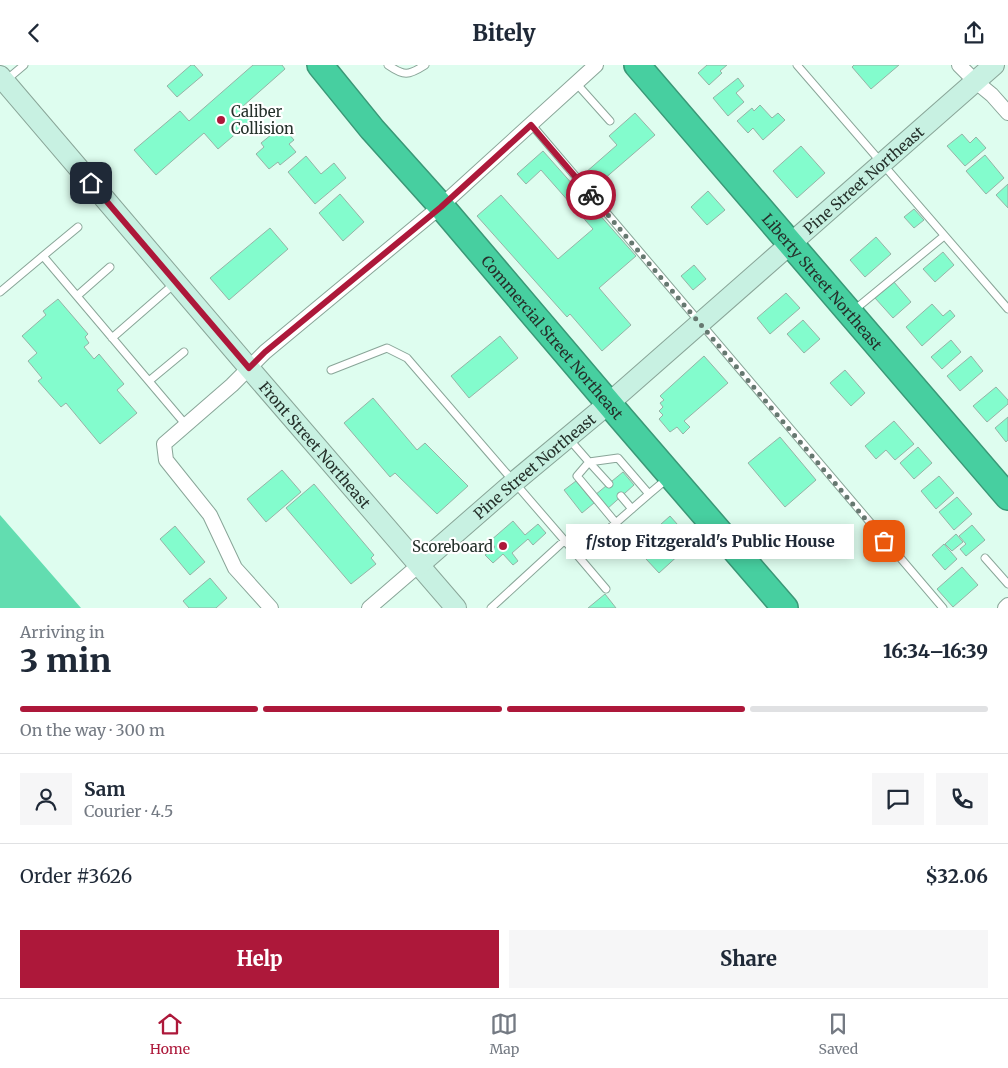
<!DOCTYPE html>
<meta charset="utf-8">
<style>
:root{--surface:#fff;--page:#f6f6f7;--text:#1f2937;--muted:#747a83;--line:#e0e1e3;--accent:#ad183a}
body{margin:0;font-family:Merriweather,serif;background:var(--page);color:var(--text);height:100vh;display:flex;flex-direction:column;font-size:19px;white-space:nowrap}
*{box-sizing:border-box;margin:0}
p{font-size:16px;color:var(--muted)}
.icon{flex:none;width:28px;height:28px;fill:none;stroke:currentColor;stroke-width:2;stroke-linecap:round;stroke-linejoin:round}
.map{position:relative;height:543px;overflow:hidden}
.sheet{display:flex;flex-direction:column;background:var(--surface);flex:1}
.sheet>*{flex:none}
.pin{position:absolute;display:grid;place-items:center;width:42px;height:42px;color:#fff;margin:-21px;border-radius:10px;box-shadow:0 2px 8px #0006}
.courier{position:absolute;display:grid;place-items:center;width:50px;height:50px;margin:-25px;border:4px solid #ad183a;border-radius:50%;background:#fff;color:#222;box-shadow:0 1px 6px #0007}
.bubble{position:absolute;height:35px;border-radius:0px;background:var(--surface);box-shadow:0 2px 12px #0003;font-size:16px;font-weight:800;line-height:35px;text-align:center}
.head em{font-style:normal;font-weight:800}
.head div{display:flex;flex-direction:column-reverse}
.head{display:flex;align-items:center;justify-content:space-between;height:85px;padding:0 20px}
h1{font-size:32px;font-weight:800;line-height:38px}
.bar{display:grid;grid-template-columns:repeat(4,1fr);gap:8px 5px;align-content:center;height:60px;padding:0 20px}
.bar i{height:6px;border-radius:4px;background:var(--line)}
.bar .current{background:var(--accent)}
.bar p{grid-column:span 4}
.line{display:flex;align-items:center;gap:12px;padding:0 20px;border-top:1px solid var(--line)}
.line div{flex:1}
.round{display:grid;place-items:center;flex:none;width:52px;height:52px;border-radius:0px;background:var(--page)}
.cta{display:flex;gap:10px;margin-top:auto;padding:10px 20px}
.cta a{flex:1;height:58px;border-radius:0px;background:var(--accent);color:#fff;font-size:20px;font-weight:800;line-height:58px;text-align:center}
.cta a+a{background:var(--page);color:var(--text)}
header{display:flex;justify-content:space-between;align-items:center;height:65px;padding:0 20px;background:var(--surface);font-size:22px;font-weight:800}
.tab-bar{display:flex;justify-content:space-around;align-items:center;height:70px;border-top:1px solid var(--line);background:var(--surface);font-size:14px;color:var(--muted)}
.tab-bar a{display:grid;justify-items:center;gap:2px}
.tab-bar .current{color:var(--accent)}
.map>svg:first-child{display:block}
.water{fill:#62ddb0}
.building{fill:#83fccd;stroke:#96b3a6}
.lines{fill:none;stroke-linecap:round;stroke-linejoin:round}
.lane-casing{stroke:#89a598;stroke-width:9}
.street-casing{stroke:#89a598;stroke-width:16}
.secondary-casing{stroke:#89a598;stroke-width:22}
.highway-casing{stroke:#3b9877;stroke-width:28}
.lane{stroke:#fff;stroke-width:7}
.street{stroke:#fff;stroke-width:14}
.secondary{stroke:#c8f1e2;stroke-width:20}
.highway{stroke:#47cfa0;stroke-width:25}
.done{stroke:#667870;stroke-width:5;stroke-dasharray:0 9}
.route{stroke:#ad183a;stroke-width:6}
.poi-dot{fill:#ad183a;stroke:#fff;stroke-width:2}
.labels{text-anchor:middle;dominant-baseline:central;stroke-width:4.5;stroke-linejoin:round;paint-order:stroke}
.poi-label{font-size:15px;fill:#25312b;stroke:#fff;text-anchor:start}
.street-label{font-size:15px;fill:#25312b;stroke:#fff}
</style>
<header><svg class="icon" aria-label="back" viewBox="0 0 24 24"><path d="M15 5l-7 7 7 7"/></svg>Bitely<svg class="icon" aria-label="share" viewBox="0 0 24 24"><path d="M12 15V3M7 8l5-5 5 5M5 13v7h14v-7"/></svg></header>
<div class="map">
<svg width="1008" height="543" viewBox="0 0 1008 543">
<rect width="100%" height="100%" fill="#defdef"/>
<path class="water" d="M0,450l81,93h-81z"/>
<path class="building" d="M191,0h3l9,10 -26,22 -10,-11z
M253,0h29l3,4 -43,38 11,12 -35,30 -14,-16 -48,42 -22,-25 46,-39 9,10z
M707,0h20l-7,6 2,2 -13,12 -11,-12z
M854,0h45l-28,24 -19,-22z
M738,13l6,8 -8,7 8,9 -16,14 -15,-18z
M760,40l12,13 6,-5 7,7 -22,20 -10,-12 -5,5 -11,-12 15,-13 2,3z
M635,48l20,22 -59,51 -11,-13 32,-28 -8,-9z
M282,61l12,14 -5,4 7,8 -16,13 -2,-3 -9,7 -13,-15 8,-7 -3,-4z
M962,69l8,9 6,-6 10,11 -21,18 -18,-20z
M801,81l24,27 -28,25 -24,-27z
M543,86l93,105 -37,32 32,37 -29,26 -32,-37 -3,3 -90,-101 24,-21 57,64 35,-30 -52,-59 -15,14 -9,-10z
M985,90l19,23 -18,16 -20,-23z
M306,91l15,18 13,-11 12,15 -31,26 -27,-32z
M1008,119v24l-12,-13z
M708,126l17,19 -18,15 -16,-18z
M340,129l24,28 -21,19 -24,-28z
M914,144l10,11 -10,8 -10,-11z
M270,163l18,21 -59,51 -19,-22z
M876,172l15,17 -26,23 -15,-17z
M943,187l11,13 -19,17 -12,-13z
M694,200l12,14 -13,11 -12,-14z
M894,217l17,20 -18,16 -18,-20z
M786,228l14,15 -30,26 -13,-16z
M58,234l30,35 -3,3 4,6 -5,4 10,12 5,-5 25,30 -7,6 20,23 -37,31 -34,-41 -5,4 -23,-26 4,-3 -14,-17 9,-8 -15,-17 24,-21 -3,-4z
M932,239l11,12 7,-6 5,6 -33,30 -16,-19z
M803,255l17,19 -16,14 -17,-19z
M500,271l18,22 -49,40 -18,-22z
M951,275l10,12 -19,17 -11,-12z
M704,291l24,27 -44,38 6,6 -7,7 -6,-7 -7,5 -11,-13 4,-4 -4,-4 4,-4 -3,-4 4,-3 -4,-4z
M971,291l12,15 -23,20 -13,-15z
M845,305l20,23 -14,13 -21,-23z
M996,322l12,13v4l-21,18 -14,-16z
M373,333l44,52 8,-7 43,43 -31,28 -42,-41 -5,4 -46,-54z
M1008,352v23l-2,2 -11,-14z
M894,356l20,23 -19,16 -9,-10 -10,9 -11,-13z
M780,372l36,43 -31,27 -37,-44z
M918,382l14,16 -18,16 -14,-16z
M282,405l19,22 -35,30 -19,-23z
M623,407l11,13 -27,24 -12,-14z
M939,411l15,17 -18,16 -15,-18z
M576,416l18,22 -12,10 -18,-23z
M314,419l60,71 -3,3 5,6 -25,20 -65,-76z
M957,432l15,17 -18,16 -15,-18z
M670,451l23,26 -34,31 -13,-14 5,-5 -10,-12z
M513,456l12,14 13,-11 8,9 -13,12 -5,-6 -16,14 6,8 -5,4 -10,-11 -10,9 -8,-8 10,-8 -5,-6z
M972,460l13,15 -19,16 -6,-7 6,-5 -7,-8z
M175,461l30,36 -15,13 -30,-36z
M956,469l7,8 -11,9 -7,-7z
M944,479l13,15 -12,11 -13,-15z
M962,502l16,18 -25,22 -16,-18z
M210,513l17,20 -11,10h-27l-6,-7z
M605,529l11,14h-28z"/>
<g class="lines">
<g class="lane-casing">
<path id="lane" d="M388,0c16,11 20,11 37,0
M797,0l211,244
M5,16l19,-16
M576,18l34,38
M531,59l412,484
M43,191l35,-29
M0,227l43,-36 143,169
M77,231l33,-29
M853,246l91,-75
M112,273l62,-54
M331,305l56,-22 20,10 171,198 71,-62 -31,-36 -29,4 -20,-23
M149,316l35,-29
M609,419l-20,-22 -12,14 39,47
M649,429l19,-16
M621,431l11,13
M578,491l28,33
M985,493l23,26
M491,543l73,-67"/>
</g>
<g class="street-casing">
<path id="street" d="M959,0l16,16 17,14 16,18
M271,543l-36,-40 -25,-53 -44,-55 -2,-16 68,-59 33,-33 176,-146 155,-141
M369,543l50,-43
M1005,543l3,-3"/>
</g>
<g class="secondary-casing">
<g id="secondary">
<path id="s1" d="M0,11l249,292 207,240"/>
<path id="s2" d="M419,500l94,-82 95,-79 386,-339"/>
</g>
</g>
<g class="highway-casing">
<g id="highway">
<path id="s3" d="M320,0l52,64 69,77 181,213 163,189"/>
<path id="s4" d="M637,0c123,145 248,288 371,432"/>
</g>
</g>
<use href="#lane" class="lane"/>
<use href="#street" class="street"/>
<use href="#secondary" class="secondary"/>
<use href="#highway" class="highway"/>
</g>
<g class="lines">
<path class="done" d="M591,130l293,346"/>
<path class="route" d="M91,118l158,185 16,-16 176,-145 90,-82 60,70"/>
</g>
<g class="poi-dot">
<circle cx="221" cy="55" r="5"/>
<circle cx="503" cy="481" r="5"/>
</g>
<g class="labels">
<g class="poi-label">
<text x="231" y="46">Caliber<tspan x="231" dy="17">Collision</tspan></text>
<text x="493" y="481" text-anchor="end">Scoreboard</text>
</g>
<g class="street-label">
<text stroke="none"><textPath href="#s2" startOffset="588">Pine Street Northeast</textPath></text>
<text stroke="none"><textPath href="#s4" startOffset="285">Liberty Street Northeast</textPath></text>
<text stroke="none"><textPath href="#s3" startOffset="358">Commercial Street Northeast</textPath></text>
<text stroke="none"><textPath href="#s1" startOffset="485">Front Street Northeast</textPath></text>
<text stroke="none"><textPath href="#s2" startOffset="152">Pine Street Northeast</textPath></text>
</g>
</g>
</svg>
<div class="pin" style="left:884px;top:476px;background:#ea580c"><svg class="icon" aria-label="bag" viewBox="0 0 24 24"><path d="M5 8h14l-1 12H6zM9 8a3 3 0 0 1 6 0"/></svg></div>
<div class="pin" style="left:91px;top:118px;background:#1f2937"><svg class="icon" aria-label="home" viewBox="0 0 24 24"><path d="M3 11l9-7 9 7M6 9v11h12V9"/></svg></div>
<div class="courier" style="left:591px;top:130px"><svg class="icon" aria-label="bike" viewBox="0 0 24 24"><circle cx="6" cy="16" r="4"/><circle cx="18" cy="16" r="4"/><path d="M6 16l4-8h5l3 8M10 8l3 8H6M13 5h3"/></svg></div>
<div class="bubble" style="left:566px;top:459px;width:288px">ƒ/stop Fitzgerald's Public House</div>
</div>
<section class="sheet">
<div class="head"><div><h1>3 min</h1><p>Arriving in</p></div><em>16:34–16:39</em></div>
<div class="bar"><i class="current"></i><i class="current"></i><i class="current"></i><i></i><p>On the way · 300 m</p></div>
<div class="line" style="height:90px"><a class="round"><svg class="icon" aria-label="person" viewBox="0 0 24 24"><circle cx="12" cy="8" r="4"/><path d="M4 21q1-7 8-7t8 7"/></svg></a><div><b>Sam</b><p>Courier · 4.5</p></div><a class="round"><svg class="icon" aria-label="chat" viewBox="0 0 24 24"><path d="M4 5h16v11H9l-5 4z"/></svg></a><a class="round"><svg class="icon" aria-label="phone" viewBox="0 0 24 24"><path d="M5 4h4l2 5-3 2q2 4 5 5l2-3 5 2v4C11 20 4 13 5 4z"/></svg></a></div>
<div class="line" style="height:65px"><div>Order #3626</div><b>$32.06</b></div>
<div class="cta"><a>Help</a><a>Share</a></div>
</section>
<nav class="tab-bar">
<a class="current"><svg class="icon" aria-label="home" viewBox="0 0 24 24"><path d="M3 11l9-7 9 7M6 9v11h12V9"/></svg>Home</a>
<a><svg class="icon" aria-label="map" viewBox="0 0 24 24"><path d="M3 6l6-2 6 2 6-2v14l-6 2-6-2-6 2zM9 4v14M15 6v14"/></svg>Map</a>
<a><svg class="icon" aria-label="saved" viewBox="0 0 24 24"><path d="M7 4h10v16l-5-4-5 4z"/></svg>Saved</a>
</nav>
